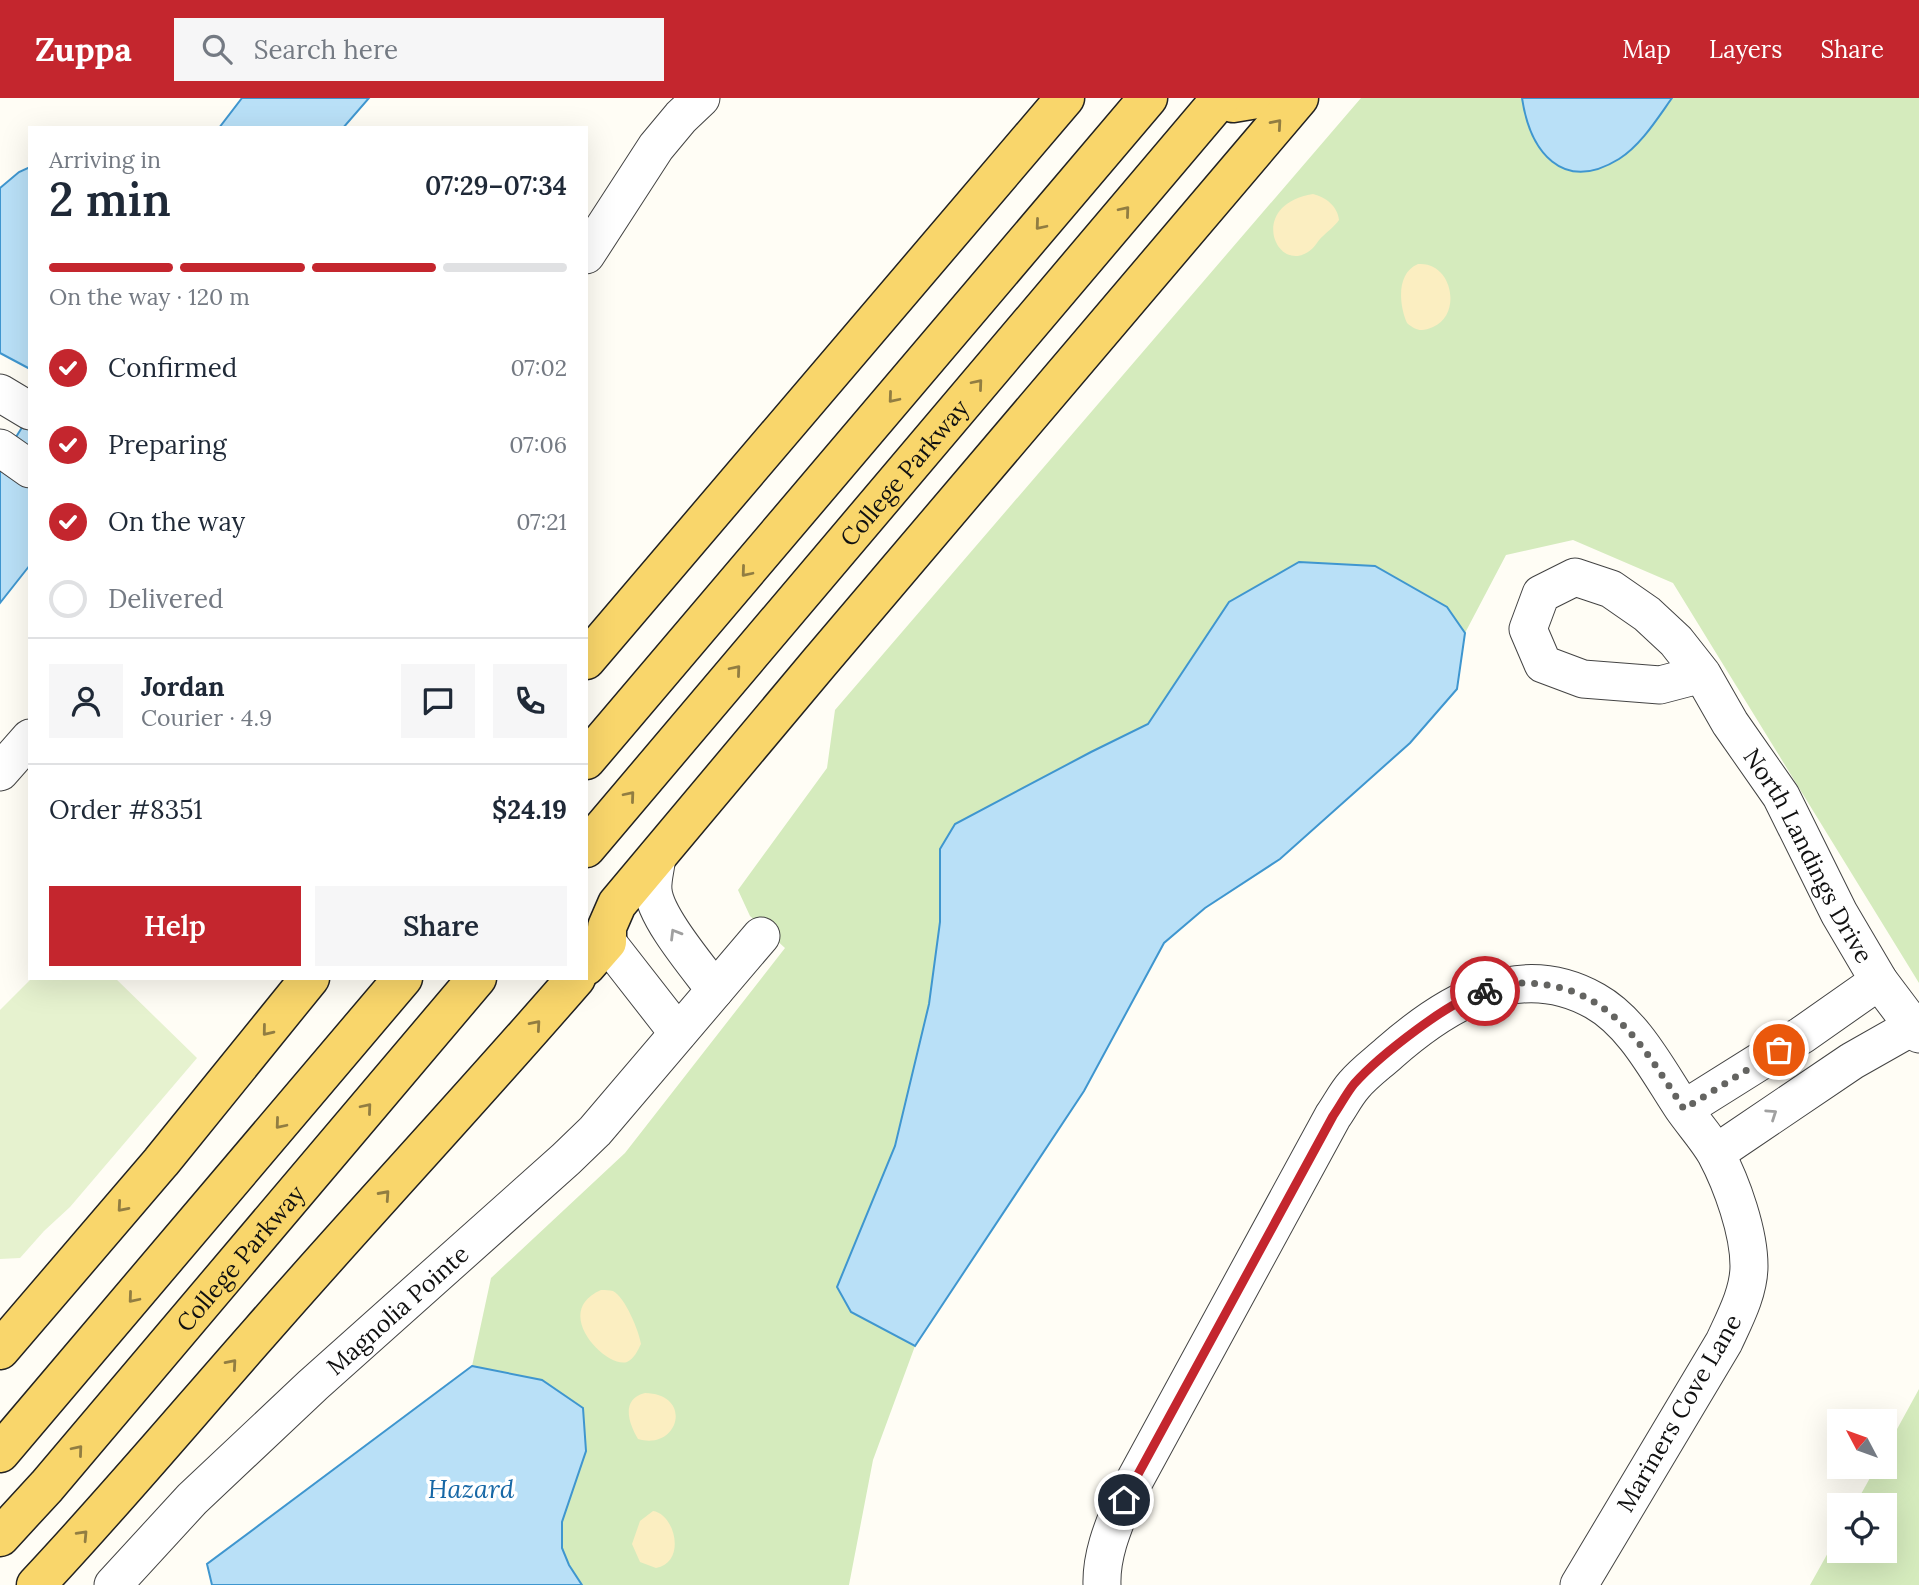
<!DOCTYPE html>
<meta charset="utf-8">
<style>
:root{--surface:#fff;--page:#f6f6f7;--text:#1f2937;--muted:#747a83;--line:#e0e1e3;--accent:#c4262e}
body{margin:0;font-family:Lora,serif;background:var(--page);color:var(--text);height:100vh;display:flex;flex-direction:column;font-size:26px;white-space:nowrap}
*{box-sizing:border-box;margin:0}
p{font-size:23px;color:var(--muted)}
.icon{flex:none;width:38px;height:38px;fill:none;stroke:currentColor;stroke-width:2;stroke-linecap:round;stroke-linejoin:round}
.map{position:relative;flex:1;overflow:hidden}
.drawer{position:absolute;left:28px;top:28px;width:560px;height:854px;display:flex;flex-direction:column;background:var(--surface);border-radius:0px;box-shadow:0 7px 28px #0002}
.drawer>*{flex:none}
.needle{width:46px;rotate:311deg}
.buttons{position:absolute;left:1827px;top:1311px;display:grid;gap:14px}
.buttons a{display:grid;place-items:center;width:70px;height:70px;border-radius:0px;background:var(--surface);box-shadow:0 7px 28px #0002;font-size:35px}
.pin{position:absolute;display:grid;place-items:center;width:60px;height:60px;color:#fff;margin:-30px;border:4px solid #fff;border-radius:50%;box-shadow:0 2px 7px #0007}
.courier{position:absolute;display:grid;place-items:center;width:70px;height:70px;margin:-35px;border:5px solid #c4262e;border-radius:50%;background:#fff;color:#222;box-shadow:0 2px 9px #0007}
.summary em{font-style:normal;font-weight:600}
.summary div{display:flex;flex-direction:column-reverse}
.summary{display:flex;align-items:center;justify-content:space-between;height:119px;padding:0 21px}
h1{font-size:46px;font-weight:600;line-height:52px}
.bar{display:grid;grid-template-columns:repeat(4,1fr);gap:10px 7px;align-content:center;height:84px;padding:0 21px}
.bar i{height:9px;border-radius:5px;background:var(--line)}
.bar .current{background:var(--accent)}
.bar p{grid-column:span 4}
.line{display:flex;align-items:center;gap:18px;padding:0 21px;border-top:2px solid var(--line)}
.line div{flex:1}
.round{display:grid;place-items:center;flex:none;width:74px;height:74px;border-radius:0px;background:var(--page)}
ol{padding:0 21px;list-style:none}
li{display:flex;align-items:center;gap:21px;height:77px}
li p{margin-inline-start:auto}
li .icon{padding:7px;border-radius:50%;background:var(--accent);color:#fff;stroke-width:4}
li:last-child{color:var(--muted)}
li i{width:38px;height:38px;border:4px solid var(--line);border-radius:50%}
.primary-button{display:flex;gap:14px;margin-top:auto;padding:14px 21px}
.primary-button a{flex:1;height:80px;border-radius:0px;background:var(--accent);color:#fff;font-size:28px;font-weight:600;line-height:80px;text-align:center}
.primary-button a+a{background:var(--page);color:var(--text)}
header{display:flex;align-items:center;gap:42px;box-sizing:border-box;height:98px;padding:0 35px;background:var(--accent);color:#fff}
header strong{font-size:33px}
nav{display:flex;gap:38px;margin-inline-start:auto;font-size:24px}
.search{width:490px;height:63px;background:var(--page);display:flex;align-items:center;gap:18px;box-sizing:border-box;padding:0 24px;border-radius:0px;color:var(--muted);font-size:26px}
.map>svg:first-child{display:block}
.green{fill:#d5ebbd}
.sand{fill:#fbeec1}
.pitch{fill:#e6f2cf}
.water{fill:#b9e0f7;stroke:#3f96cf;stroke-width:2}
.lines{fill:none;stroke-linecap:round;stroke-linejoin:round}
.street-casing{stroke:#444;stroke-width:39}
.primary-casing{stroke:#222;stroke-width:41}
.street{stroke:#fff;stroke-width:37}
.primary{stroke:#f9d66b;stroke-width:38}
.oneway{stroke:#917d42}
.oneway2{stroke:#a0a0a0}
.done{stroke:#646461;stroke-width:7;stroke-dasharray:0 12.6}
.route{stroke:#c4262e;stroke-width:9}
.labels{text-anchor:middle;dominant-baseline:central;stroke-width:7;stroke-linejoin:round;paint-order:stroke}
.street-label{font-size:24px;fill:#111;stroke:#fff}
.water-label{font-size:26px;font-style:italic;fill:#1768a6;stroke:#fff}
</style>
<header>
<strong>Zuppa</strong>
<div class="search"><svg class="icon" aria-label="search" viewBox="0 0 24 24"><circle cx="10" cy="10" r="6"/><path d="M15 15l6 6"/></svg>Search here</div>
<nav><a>Map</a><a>Layers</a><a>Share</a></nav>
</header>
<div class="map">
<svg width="1919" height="1487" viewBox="0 0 1919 1487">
<rect width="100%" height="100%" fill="#fffdf5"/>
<path class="green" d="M1361,0h558v885l-246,-400 -100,-43 -67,15 -41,78 -8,56 -47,54 -130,116 -75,49 -41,35 -80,148 -169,255 -42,114 -24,125h-637l-5,-21 265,-198 19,-88 134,-125 160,-205 -35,-32 -12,-26 89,-122 8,-58z
M1919,1291v196h-109l29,-52v17h46v-45h-30l21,-38 9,-1v-15z"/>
<path class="sand" d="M1313,96c13,3 25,13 26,26 -5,7 -10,10 -16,16 -6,5 -8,12 -15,16 -32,21 -61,-47 5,-58z
M1418,166c34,-3 45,50 15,63 -11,5 -17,4 -26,-4 -8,-18 -11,-50 11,-59z
M601,1192c5,0 8,0 12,1 12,6 26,40 28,53 -3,6 -7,15 -14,18 -20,7 -77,-50 -26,-72z
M645,1295c49,1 34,58 -7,46 -10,-17 -17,-40 7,-46z
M653,1413c22,3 34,51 3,57l-16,-6 -8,-18 8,-23z"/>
<path class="pitch" d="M32,880h83l82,80 -127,149 -26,24 -24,27 -20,1v-249z"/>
<path class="water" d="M242,0h127l-26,30h-124z
M1522,0h150c-15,21 -31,47 -53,61 -57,35 -89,-8 -97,-61z
M30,69v202l-30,-16v-165l19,-16z
M30,317v150l-30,38v-141z
M1299,464l76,4 72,41 18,26 -8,56 -47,54 -130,116 -75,49 -41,35 -80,148 -169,255 -64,-34 -14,-25 58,-141 34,-142 11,-82v-73l15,-25 136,-72 57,-28 81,-122z
M472,1268l70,14 41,28 3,43 -24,71v26l7,17 13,20h-370l-5,-21z"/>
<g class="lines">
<g class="street-casing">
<g id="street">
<path d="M586,157l70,-108 25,-30 20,-19"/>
<path d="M0,295l30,18"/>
<path d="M0,350l30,21"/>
<path id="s1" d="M1702,576l-42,11 -77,-6 -40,-15 -15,-35 13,-35 34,-17 36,12 36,25 29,27 26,33 28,49 51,73 58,117 40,68 40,53"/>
<path d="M0,674l30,-34"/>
<path d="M657,758c-1,11 -5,24 -4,34 2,27 45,77 62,100"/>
<path d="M607,844l71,91"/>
<path d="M1684,1011l118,-74 77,-54"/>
<path d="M1716,1055l136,-92 60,-34"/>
<path id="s2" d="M113,1487l79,-86 121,-114 253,-226 29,-28 166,-195"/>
<path d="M1102,1487c-1,-30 11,-58 22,-85l209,-384c7,-10 13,-22 21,-31 10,-12 24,-22 35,-32 58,-51 130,-95 206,-52 39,22 63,70 87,106 11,16 25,31 34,47 16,30 33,78 33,112 0,26 -14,52 -25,76l-145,243"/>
</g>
</g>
<g class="primary-casing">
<g id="primary">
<path d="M1233,5l30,-5"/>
<path d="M586,562l479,-562"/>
<path d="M586,662l562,-662"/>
<path id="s3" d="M586,750l635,-750"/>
<path d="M586,868l21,-24v-15l10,-23 202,-241 480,-565"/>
<path d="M0,1252l161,-188 149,-184"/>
<path d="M0,1355l403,-475"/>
<path id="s4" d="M0,1439l47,-51 430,-508"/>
<path d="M36,1487c78,-83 150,-169 225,-254 104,-119 212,-234 315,-353"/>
</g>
</g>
<use href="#street" class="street"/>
<use href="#primary" class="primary"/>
</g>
<defs><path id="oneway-chevron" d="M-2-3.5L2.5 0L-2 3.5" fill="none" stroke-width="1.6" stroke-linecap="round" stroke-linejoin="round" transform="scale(1.75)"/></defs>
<g class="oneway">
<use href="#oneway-chevron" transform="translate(1277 26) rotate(-49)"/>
<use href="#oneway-chevron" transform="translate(1125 113) rotate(-50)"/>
<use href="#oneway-chevron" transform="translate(1040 127) rotate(130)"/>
<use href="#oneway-chevron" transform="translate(978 286) rotate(-50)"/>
<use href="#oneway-chevron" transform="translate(893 300) rotate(130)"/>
<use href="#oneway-chevron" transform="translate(746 474) rotate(130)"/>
<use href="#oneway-chevron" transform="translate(736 572) rotate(-50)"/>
<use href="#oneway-chevron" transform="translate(630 698) rotate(-50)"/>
<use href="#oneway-chevron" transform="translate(536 927) rotate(-49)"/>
<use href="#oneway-chevron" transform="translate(267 933) rotate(129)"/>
<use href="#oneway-chevron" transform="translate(367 1010) rotate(-50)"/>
<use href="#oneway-chevron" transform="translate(280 1026) rotate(130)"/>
<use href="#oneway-chevron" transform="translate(385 1097) rotate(-48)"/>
<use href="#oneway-chevron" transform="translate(122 1109) rotate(131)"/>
<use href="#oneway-chevron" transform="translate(133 1200) rotate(130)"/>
<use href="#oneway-chevron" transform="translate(232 1266) rotate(-49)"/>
<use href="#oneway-chevron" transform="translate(78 1352) rotate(-50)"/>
<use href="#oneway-chevron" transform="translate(83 1437) rotate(-47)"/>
</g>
<g class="oneway2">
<use href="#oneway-chevron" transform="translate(675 836) rotate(-121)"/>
<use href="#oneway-chevron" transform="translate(1772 1016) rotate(-34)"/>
</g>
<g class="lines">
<path class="done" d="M1485,893c12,-3 25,-7 37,-8 87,0 120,62 162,126l95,-59"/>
<path class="route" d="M1124,1402l209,-384c7,-10 13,-22 21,-32 24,-27 97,-85 131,-93"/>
</g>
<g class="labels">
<g class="street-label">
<text stroke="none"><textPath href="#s3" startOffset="492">College Parkway</textPath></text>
<text stroke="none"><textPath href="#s1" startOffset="651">North Landings Drive</textPath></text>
<text stroke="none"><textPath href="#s4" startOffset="368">College Parkway</textPath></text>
<text stroke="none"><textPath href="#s2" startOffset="396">Magnolia Pointe</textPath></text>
<text transform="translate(1679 1315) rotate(-60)">Mariners Cove Lane</text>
</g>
<g class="water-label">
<text x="471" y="1390">Hazard</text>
</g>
</g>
</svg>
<div class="buttons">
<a><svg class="needle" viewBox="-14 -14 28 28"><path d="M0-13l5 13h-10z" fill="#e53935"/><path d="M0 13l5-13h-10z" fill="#747a83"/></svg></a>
<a><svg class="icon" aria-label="locate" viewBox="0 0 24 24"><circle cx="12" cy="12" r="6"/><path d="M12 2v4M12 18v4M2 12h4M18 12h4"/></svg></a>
</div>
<div class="pin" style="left:1779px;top:952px;background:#ea580c"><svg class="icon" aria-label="bag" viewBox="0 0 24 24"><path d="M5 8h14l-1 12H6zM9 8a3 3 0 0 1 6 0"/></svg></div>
<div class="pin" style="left:1124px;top:1402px;background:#1f2937"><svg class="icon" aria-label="home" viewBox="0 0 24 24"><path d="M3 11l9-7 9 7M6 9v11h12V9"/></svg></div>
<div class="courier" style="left:1485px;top:893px"><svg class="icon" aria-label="bike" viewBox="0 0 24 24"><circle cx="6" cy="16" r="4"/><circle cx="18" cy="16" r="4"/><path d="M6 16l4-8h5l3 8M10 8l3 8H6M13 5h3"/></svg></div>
<section class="drawer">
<div class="summary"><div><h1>2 min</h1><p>Arriving in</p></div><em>07:29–07:34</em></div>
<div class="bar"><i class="current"></i><i class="current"></i><i class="current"></i><i></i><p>On the way · 120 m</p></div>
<ol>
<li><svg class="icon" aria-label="check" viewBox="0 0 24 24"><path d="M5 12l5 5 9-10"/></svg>Confirmed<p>07:02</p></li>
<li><svg class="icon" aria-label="check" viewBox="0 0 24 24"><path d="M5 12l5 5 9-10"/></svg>Preparing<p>07:06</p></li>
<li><svg class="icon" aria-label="check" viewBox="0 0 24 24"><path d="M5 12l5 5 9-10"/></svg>On the way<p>07:21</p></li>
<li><i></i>Delivered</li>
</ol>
<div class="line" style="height:126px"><a class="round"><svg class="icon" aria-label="person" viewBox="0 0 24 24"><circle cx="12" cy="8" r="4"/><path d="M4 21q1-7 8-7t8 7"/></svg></a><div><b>Jordan</b><p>Courier · 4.9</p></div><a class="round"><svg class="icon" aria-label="chat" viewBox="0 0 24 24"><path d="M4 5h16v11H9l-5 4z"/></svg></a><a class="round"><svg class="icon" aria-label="phone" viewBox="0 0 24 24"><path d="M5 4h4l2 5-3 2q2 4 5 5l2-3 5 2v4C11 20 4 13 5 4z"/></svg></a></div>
<div class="line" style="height:91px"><div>Order #8351</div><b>$24.19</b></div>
<div class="primary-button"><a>Help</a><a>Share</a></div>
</section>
</div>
